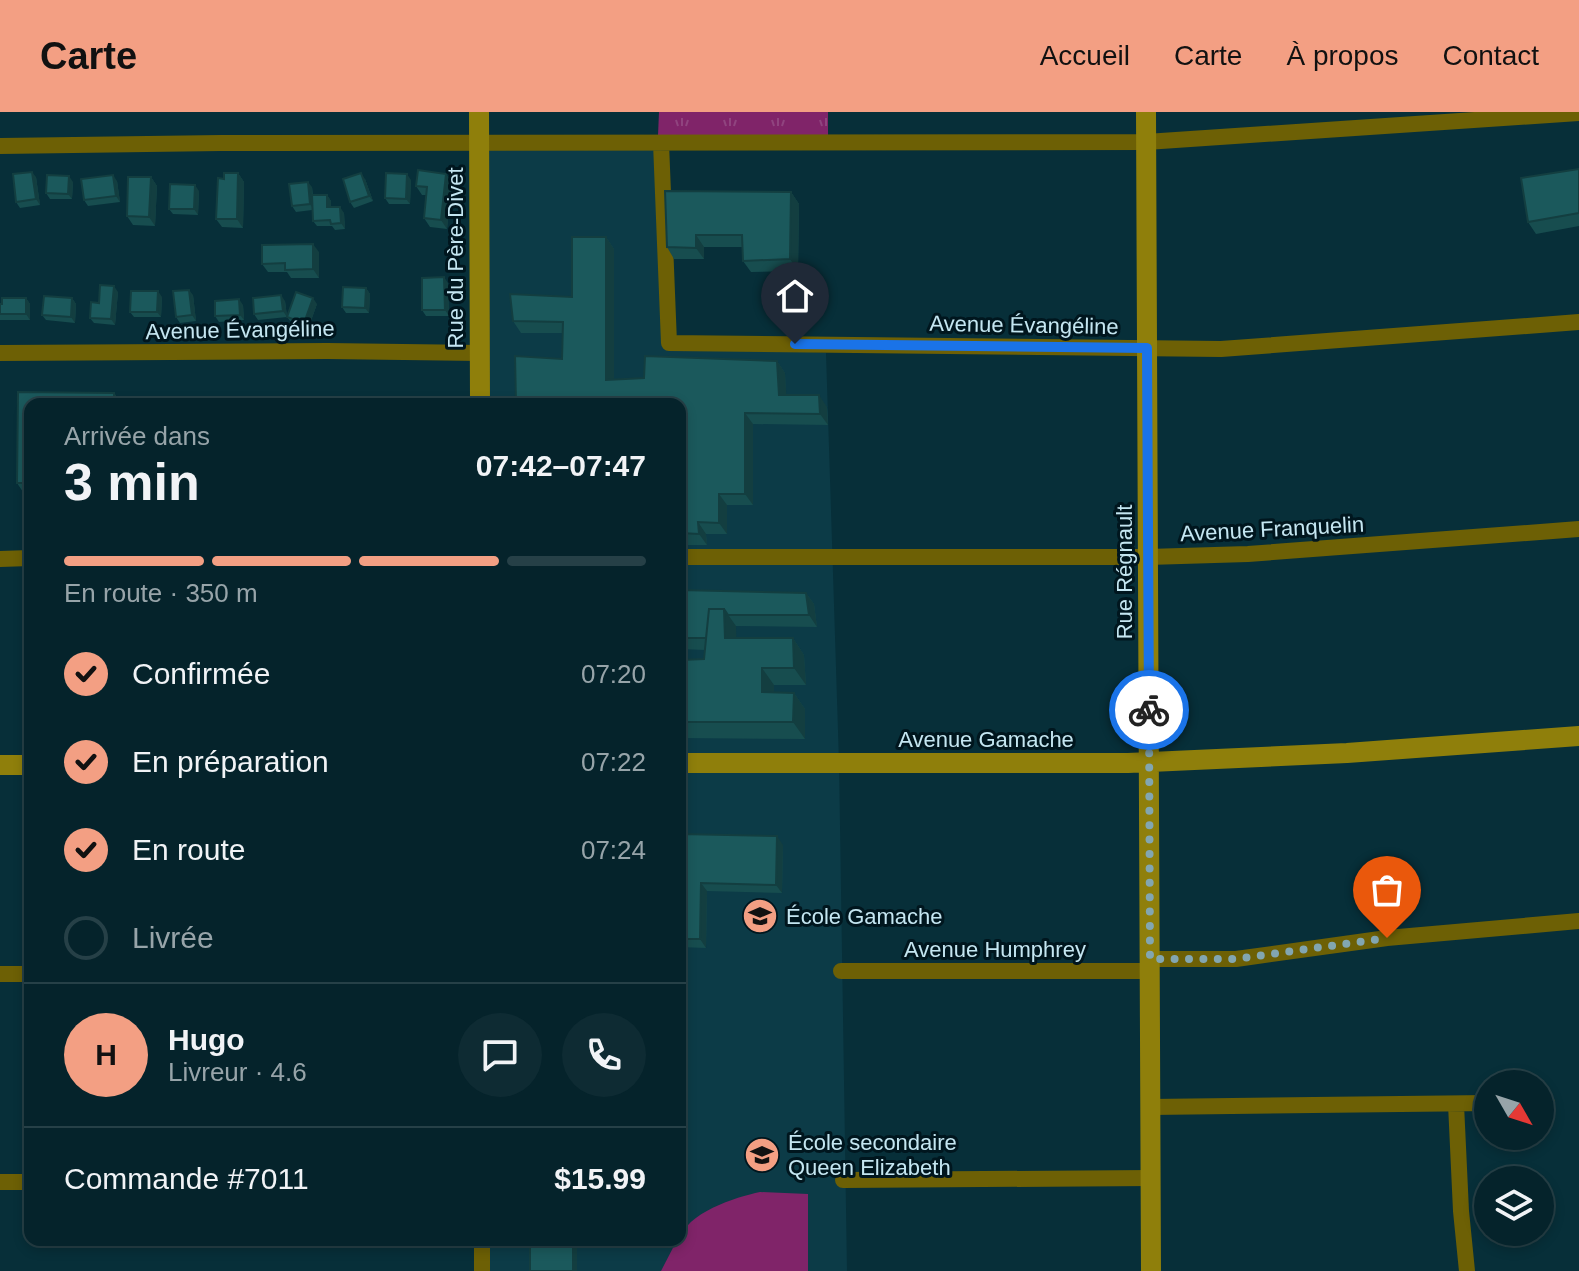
<!DOCTYPE html>
<html lang="fr">
<meta charset="utf-8">
<style>
:root{--surface:#05232b;--page:#0e2b33;--text:#f1f3f6;--muted:#97a4a9;--line:#264047;--accent:#f39f83}
body{margin:0;font-family:Helvetica,sans-serif;background:var(--page);color:var(--text);height:100vh;display:flex;flex-direction:column;font-size:30px;white-space:nowrap}
*{box-sizing:border-box;margin:0}
p{font-size:26px;color:var(--muted)}
.icon{flex:none;width:44px;height:44px;fill:none;stroke:currentColor;stroke-width:2;stroke-linecap:round;stroke-linejoin:round}
.map{position:relative;flex:1;overflow:hidden}
.side{position:absolute;left:24px;top:286px;width:662px;height:848px;display:flex;flex-direction:column;background:var(--surface);border-radius:16px;box-shadow:0 4px 12px #0003,0 0 0 2px var(--line)}
.side>*{flex:none}
.needle{width:52px;rotate:129deg}
.controls{position:absolute;left:1474px;top:958px;display:grid;gap:16px}
.controls a{display:grid;place-items:center;width:80px;height:80px;border-radius:50%;background:var(--surface);box-shadow:0 4px 12px #0003,0 0 0 2px var(--line);font-size:40px}
.pin{position:absolute;display:grid;place-items:center;width:68px;height:68px;color:#fff;margin:-82px -34px;border-radius:50% 50% 50% 0;rotate:-45deg;box-shadow:0 0 8px #0007}
.pin .icon{rotate:45deg}
.courier{position:absolute;display:grid;place-items:center;width:80px;height:80px;margin:-40px;border:6px solid #1a73e8;border-radius:50%;background:#fff;color:#222;box-shadow:0 2px 10px #0007}
.head em{font-style:normal;font-weight:700}
.head div{display:flex;flex-direction:column-reverse}
.head{display:flex;align-items:center;justify-content:space-between;height:136px;padding:0 40px}
h1{font-size:52px;font-weight:700;line-height:60px}
.bar{display:grid;grid-template-columns:repeat(4,1fr);gap:12px 8px;align-content:center;height:96px;padding:0 40px}
.bar i{height:10px;border-radius:6px;background:var(--line)}
.bar .selected{background:var(--accent)}
.bar p{grid-column:span 4}
.line{display:flex;align-items:center;gap:20px;padding:0 40px;border-top:2px solid var(--line)}
.line div{flex:1}
.round{display:grid;place-items:center;flex:none;width:84px;height:84px;border-radius:42px;background:var(--page)}
ol{padding:0 40px;list-style:none}
li{display:flex;align-items:center;gap:24px;height:88px}
li p{margin-inline-start:auto}
li .icon{padding:8px;border-radius:50%;background:var(--accent);color:#111;stroke-width:4}
li:last-child{color:var(--muted)}
li i{width:44px;height:44px;border:4px solid var(--line);border-radius:50%}
header{display:flex;align-items:center;gap:48px;box-sizing:border-box;height:112px;padding:0 40px;background:var(--accent);color:#111}
header strong{font-size:38px}
nav{display:flex;gap:44px;margin-inline-start:auto;font-size:28px}
.map>svg:first-child{display:block}
.built{fill:#0c3b47}
.park{fill:url(#park-tufts)}
.pitch{fill:#802469}
.lines{fill:none;stroke-linecap:round;stroke-linejoin:round}
.street{stroke:#6d6005;stroke-width:16}
.secondary{stroke:#8f7f0b;stroke-width:20}
.wall{fill:#174d4f}
.shaded-wall{fill:#133e40}
.building{fill:#1b595c;stroke:#133e40;stroke-width:2}
.done{stroke:#82a6b1;stroke-width:8;stroke-dasharray:0 14.4}
.route{stroke:#1a73e8;stroke-width:10}
.labels{text-anchor:middle;dominant-baseline:central;stroke-width:6;stroke-linejoin:round;paint-order:stroke}
.street-label{font-size:22px;fill:#c4e6f1;stroke:#00161e}
.poi-label{font-size:22px;fill:#c4e6f1;stroke:#00161e;text-anchor:start}
</style>
<header>
<strong>Carte</strong>
<nav><a>Accueil</a><a>Carte</a><a>À propos</a><a>Contact</a></nav>
</header>
<div class="map">
<svg width="1579" height="1159" viewBox="0 0 1579 1159">
<defs>
<pattern id="park-tufts" width="24" height="20" patternUnits="userSpaceOnUse" patternTransform="scale(2)"><rect width="24" height="20" fill="#802469"/><path d="M3 7l-1-3M5 7V3M7 7l1-3M15 17l-1-3M17 17v-4M19 17l1-3" fill="none" stroke="#90447f"/></pattern>
</defs>
<rect width="100%" height="100%" fill="#072f39"/>
<path class="built" d="M479,31h182l8,200 157,10 13,409 8,509h-364l1,-31h196v-836h-200z"/>
<path class="park" d="M659,0h169v31l-170,-7z"/>
<path class="pitch" d="M760,1080l48,2v77h-147l16,-31h3c5,-27 56,-43 80,-48z"/>
<g class="lines">
<path class="street" d="M661,31l8,200 552,6 358,-27
M0,34l221,-3 925,-1 433,-29
M0,241l327,-2 153,2
M680,445h468l100,-3 331,-25
M0,447l30,-1
M1150,847h86l151,-21 192,-17
M841,859h309
M0,862h30
M1540,991h7
M1456,992l5,107 6,60
M1151,995l337,-4
M843,1068l308,-2
M0,1070h30
M482,1128v31"/>
<path class="secondary" d="M479,0l1,292
M1146,0l5,1159
M680,651h448l219,-10 232,-17
M0,653h30"/>
</g>
<path class="wall" d="M1579,57v57l-43,8 -8,-12z
M238,61l6,9 -1,46 -21,-1 -6,-8 8,-40z
M446,62l6,8 -5,47 -17,-2 -6,-9 2,-23h-4l-6,-9z
M36,65l4,28 -20,3 -4,-6z
M151,65l6,9 -2,40 -22,-1 -6,-9z
M365,67l8,22 -19,7 -4,-6z
M411,68l-1,24h-21l-4,-6z
M117,69l3,21 -32,4 -4,-6z
M73,70l-1,17h-22l-4,-6z
M312,75l1,8h14l4,6v6l13,6 1,16 -10,1 -3,-4h-15l-4,-5 -1,-11 -16,2 -4,-6z
M199,79l-1,24 -25,-1 -4,-5z
M791,80l8,12 -1,67 -47,1 -8,-11 -1,-14h-38v12h-30l-7,-12z
M606,125l8,12v131l30,-2 133,-17 8,12 1,22 41,12 1,18 -75,-1v81h-26v29h-21l1,11h-27v-141h-164l46,-45 1,-26h-42l-8,-12 59,-24z
M319,140v26h-28l-4,-6h-19l-6,-8z
M448,171l1,33h-23l-4,-6z
M366,176l4,6 -1,19h-23l-4,-6z
M118,180l-3,33 -21,-2 -4,-5 9,-15z
M193,183l3,26 -16,2 -4,-6z
M162,185l-1,20h-27l-4,-5z
M26,186l4,6v16h-30v-16z
M72,186l4,6 -1,19 -29,-3 -4,-5z
M285,189l2,15 30,-12 -9,25 -17,-7 -4,-5 -29,3 -4,-6z
M243,193l1,15 -25,2 -4,-6z
M18,280l96,1 8,11h-92v91h-5l-8,-12z
M680,478l126,3 8,11 3,23 -81,-1v12h57l11,17 2,30h-32v7l20,1 11,16v30l-125,-1v-78l24,-1 1,-9 -25,-1z
M680,722l103,11 -1,48 -75,-2 -1,57 -26,-1z
M530,1128h83v1h-36z"/>
<path class="shaded-wall" d="M32,60l4,5 4,28 -4,-6z
M238,61l6,9 -1,46 -6,-9z
M361,61l4,6 8,22 -4,-5z
M407,62l4,6 -1,24 -4,-5z
M446,62l6,8 -5,47 -6,-9z
M113,63l4,6 3,21 -4,-6z
M69,64l4,6 -1,17 -4,-5z
M151,65l6,9 -2,40 -6,-9z
M308,70l4,5 2,23 -4,-6z
M195,73l4,6 -1,24 -4,-6z
M791,80l8,12 -1,67 -8,-12z
M327,83l4,6v12l-4,-6z
M340,95l4,6 1,16 -4,-6z
M696,123l8,12v12l-8,-11z
M606,125l8,12v142l-8,-11z
M313,132l6,8v26l-6,-9z
M444,165l4,6 1,33 -4,-6z
M114,174l4,6 -3,33 -4,-6z
M366,176l4,6 -1,19 -4,-5z
M189,178l4,5 3,26 -4,-6z
M158,179l4,6 -1,20 -4,-5z
M281,183l4,6 2,16 -4,-6z
M26,186l4,6v16l-4,-6z
M72,186l4,6 -1,19 -4,-6z
M313,186l4,6 -9,25 -4,-6z
M239,187l4,6 1,15 -4,-5z
M777,249l8,12 2,34 -8,-12z
M114,281l8,11h-8z
M819,283l8,12 1,18 -8,-11z
M745,301l8,11v81l-8,-11z
M719,382l8,11v29l-8,-11z
M698,410l8,12 1,11 -8,-11z
M806,481l8,11 3,23 -8,-12z
M724,497l12,17 1,29 -12,-17z
M793,526l11,17 2,30 -12,-17z
M762,556l12,17v24l-12,-17z
M794,581l11,16v30l-12,-17z
M777,724l6,9 -1,48 -6,-8z
M701,771l6,8 -1,57 -6,-9z
M573,1128l4,1v30h-4z"/>
<path class="building" d="M1579,57v44l-51,9 -7,-44z
M418,58l28,4 -5,46 -17,-2 3,-31 -11,-1z
M32,60l4,27 -20,3 -3,-28z
M224,61h14l-1,46h-21l2,-41 6,1z
M361,61l8,23 -19,6 -7,-23z
M386,61l21,1 -1,25 -21,-1z
M47,63l22,1 -1,18 -22,-1z
M113,63l3,21 -32,4 -3,-21z
M128,65h23l-2,40 -22,-1z
M308,70l2,22 -18,2 -3,-22z
M170,72l25,1 -1,24h-25z
M665,79l126,1 -1,67 -47,2 -1,-26h-46v13l-29,-1z
M312,83h15v12h13l1,16 -10,1 -1,-4 -17,1z
M572,125h34v143l38,-2 1,-22 132,5 2,34h40l1,19 -75,-1v81h-26v29l-21,-1 1,12 -19,-1v-129h-164l-1,-48 47,3 1,-37 -50,-1 -3,-27 62,3z
M313,132v25l-28,1v-7l-23,1v-19z
M444,165l1,33h-23v-32z
M100,173l14,1 -3,33 -21,-1 1,-16 8,1z
M343,175l23,1 -1,20 -23,-1z
M189,178l3,25 -16,2 -3,-26z
M131,179h27l-1,21h-27z
M296,180l17,6 -9,25 -17,-6z
M281,183l2,16 -29,3 -1,-16z
M44,184l28,2 -1,19 -29,-2z
M2,186h24v16h-26v-10h2z
M239,187l1,16 -25,1v-15z
M18,280l96,1v11h-84v79h-13z
M680,478l126,3 3,22h-81l-4,-6h-15l-3,29h-26z
M709,497h15l1,29h68l1,30h-32v24l32,1 -1,29h-113v-62l24,-1z
M680,722l97,2 -1,49 -75,-2 -1,56h-20z
M530,1128h43v31h-43z"/>
<g class="lines">
<path class="done" d="M1149,598l1,249h86l151,-21"/>
<path class="route" d="M795,232l352,4 2,362"/>
</g>
<defs>
<g id="school-disc" transform="scale(1.8)"><circle r="9.5" fill="#f39f83" stroke="#00161e"/><path d="M0-5L7-2L0 1L-7-2ZM-4 1L0 2.5L4 1V4Q0 6-4 4Z" fill="#111"/></g>
</defs>
<g fill-rule="evenodd">
<use href="#school-disc" x="760" y="804"/>
<use href="#school-disc" x="762" y="1043"/>
</g>
<g class="labels">
<g class="street-label">
<text transform="translate(455 146) rotate(-90)">Rue du Père-Divet</text>
<text transform="translate(1024 213) rotate(1)">Avenue Évangéline</text>
<text transform="translate(240 218) rotate(-1)">Avenue Évangéline</text>
<text transform="translate(1272 417) rotate(-3)">Avenue Franquelin</text>
<text transform="translate(1124 460) rotate(-90)">Rue Régnault</text>
<text x="986" y="627">Avenue Gamache</text>
<text x="995" y="837">Avenue Humphrey</text>
</g>
<g class="poi-label">
<text x="786" y="804">École Gamache</text>
<text x="788" y="1030">École secondaire<tspan x="788" dy="25">Queen Elizabeth</tspan></text>
</g>
</g>
</svg>
<div class="controls">
<a><svg class="needle" viewBox="-14 -14 28 28"><path d="M0-13l5 13h-10z" fill="#e53935"/><path d="M0 13l5-13h-10z" fill="#97a4a9"/></svg></a>
<a><svg class="icon" aria-label="layers" viewBox="0 0 24 24"><path d="M12 4l9 5-9 5-9-5zM3 14l9 5 9-5"/></svg></a>
</div>
<div class="pin" style="left:1387px;top:826px;background:#ea580c"><svg class="icon" aria-label="bag" viewBox="0 0 24 24"><path d="M5 8h14l-1 12H6zM9 8a3 3 0 0 1 6 0"/></svg></div>
<div class="pin" style="left:795px;top:232px;background:#1f2937"><svg class="icon" aria-label="home" viewBox="0 0 24 24"><path d="M3 11l9-7 9 7M6 9v11h12V9"/></svg></div>
<div class="courier" style="left:1149px;top:598px"><svg class="icon" aria-label="bike" viewBox="0 0 24 24"><circle cx="6" cy="16" r="4"/><circle cx="18" cy="16" r="4"/><path d="M6 16l4-8h5l3 8M10 8l3 8H6M13 5h3"/></svg></div>
<section class="side">
<div class="head"><div><h1>3 min</h1><p>Arrivée dans</p></div><em>07:42–07:47</em></div>
<div class="bar"><i class="selected"></i><i class="selected"></i><i class="selected"></i><i></i><p>En route · 350 m</p></div>
<ol>
<li><svg class="icon" aria-label="check" viewBox="0 0 24 24"><path d="M5 12l5 5 9-10"/></svg>Confirmée<p>07:20</p></li>
<li><svg class="icon" aria-label="check" viewBox="0 0 24 24"><path d="M5 12l5 5 9-10"/></svg>En préparation<p>07:22</p></li>
<li><svg class="icon" aria-label="check" viewBox="0 0 24 24"><path d="M5 12l5 5 9-10"/></svg>En route<p>07:24</p></li>
<li><i></i>Livrée</li>
</ol>
<div class="line" style="height:144px"><b class="round" style="background:var(--accent);color:#111">H</b><div><b>Hugo</b><p>Livreur · 4.6</p></div><a class="round"><svg class="icon" aria-label="chat" viewBox="0 0 24 24"><path d="M4 5h16v11H9l-5 4z"/></svg></a><a class="round"><svg class="icon" aria-label="phone" viewBox="0 0 24 24"><path d="M5 4h4l2 5-3 2q2 4 5 5l2-3 5 2v4C11 20 4 13 5 4z"/></svg></a></div>
<div class="line" style="height:104px"><div>Commande #7011</div><b>$15.99</b></div>
</section>
</div>
